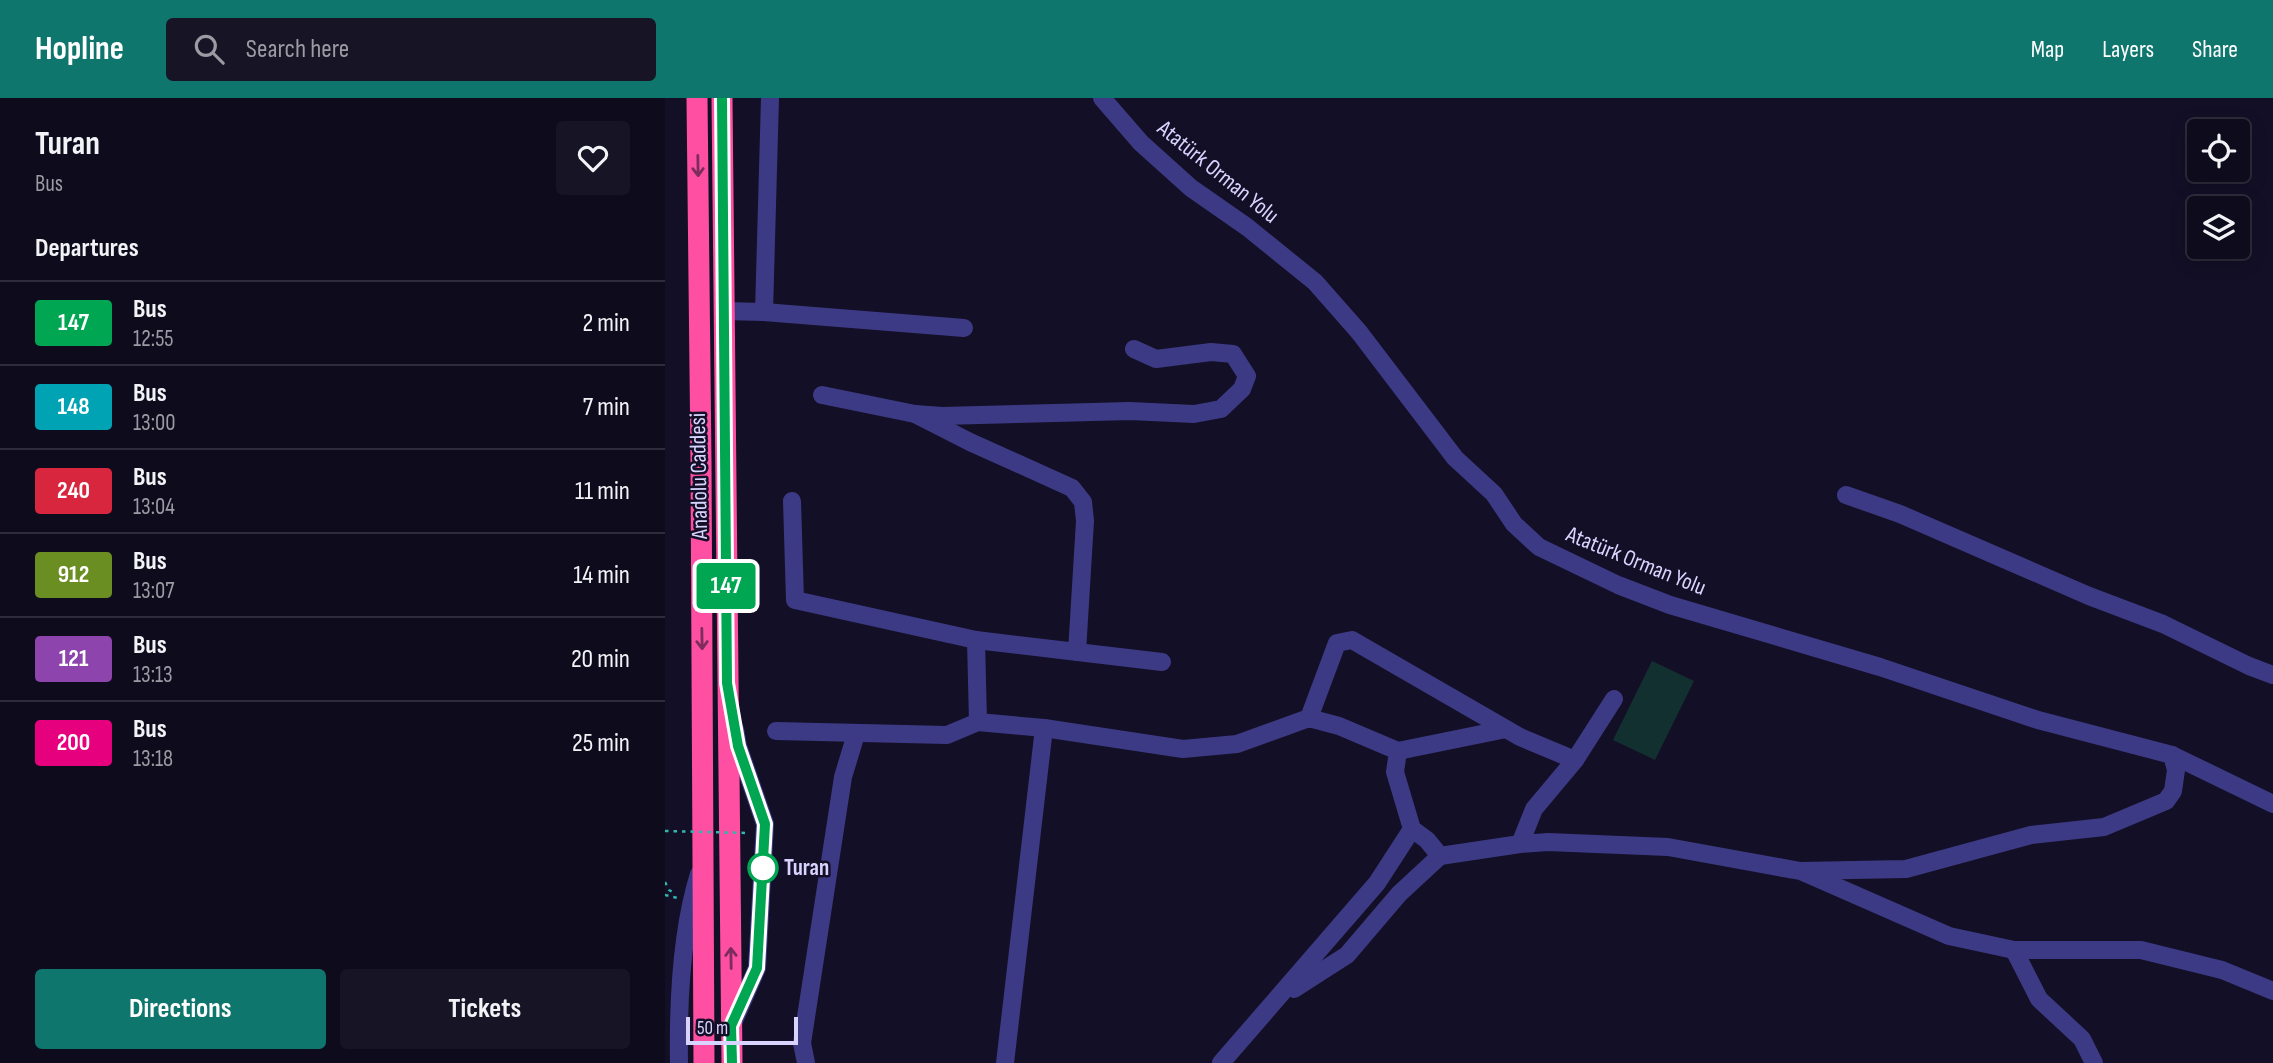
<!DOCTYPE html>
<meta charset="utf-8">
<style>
body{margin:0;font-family:"Sofia Sans Condensed",sans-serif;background:#171425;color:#f1f3f6;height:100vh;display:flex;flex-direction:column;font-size:26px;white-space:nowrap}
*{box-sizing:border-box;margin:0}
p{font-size:23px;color:#9b9ba3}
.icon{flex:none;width:38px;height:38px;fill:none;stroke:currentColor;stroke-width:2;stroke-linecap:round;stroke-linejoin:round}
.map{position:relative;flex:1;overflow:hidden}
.details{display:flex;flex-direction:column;background:#0e0b1c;width:665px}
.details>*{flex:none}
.badge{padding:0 14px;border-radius:5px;font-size:24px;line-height:46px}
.buttons{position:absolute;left:1522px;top:21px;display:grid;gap:14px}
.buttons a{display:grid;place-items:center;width:63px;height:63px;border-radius:7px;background:#0e0b1c;box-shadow:0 4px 18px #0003,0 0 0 2px #2e2b3b;font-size:35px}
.scale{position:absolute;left:21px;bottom:18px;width:112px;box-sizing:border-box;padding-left:7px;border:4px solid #d9d4ff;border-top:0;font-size:19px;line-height:24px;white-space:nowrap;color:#d9d4ff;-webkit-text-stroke:5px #130f26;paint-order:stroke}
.map>.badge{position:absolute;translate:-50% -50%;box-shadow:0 0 0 4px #fff}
h2{padding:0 35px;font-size:26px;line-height:63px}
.round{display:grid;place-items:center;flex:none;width:74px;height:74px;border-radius:7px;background:#171425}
.overview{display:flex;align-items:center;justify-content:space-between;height:119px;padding:0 35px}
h1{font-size:33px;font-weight:700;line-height:52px}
.button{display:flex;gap:14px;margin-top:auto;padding:14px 35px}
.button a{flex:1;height:80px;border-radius:7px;background:#0f766e;color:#fff;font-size:28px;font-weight:700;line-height:80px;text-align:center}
.button a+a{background:#171425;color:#f1f3f6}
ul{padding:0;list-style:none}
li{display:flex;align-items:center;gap:21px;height:84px;padding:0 35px;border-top:2px solid #2e2b3b}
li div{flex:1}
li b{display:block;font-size:26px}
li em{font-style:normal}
li .badge{min-width:77px;font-weight:700;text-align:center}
header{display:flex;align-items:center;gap:42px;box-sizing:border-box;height:98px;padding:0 35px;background:#0f766e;color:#fff}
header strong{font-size:33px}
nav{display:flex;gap:38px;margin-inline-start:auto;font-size:24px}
.search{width:490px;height:63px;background:#171425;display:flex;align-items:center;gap:18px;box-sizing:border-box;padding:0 24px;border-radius:7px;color:#9b9ba3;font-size:26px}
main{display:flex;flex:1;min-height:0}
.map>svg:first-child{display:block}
</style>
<header>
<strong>Hopline</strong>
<div class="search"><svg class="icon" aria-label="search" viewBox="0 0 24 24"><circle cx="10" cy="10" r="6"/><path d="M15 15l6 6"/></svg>Search here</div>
<nav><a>Map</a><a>Layers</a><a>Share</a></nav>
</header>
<main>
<section class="details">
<div class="overview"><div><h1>Turan</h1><p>Bus</p></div><a class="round"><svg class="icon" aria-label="heart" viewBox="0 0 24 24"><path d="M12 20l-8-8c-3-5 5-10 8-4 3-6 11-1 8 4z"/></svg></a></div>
<h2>Departures</h2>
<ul>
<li><span class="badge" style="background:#00a651;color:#fff">147</span><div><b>Bus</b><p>12:55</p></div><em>2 min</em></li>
<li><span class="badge" style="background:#00a3b4;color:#fff">148</span><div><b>Bus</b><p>13:00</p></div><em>7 min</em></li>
<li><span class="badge" style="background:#d7263d;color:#fff">240</span><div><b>Bus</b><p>13:04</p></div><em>11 min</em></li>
<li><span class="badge" style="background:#6b8e23;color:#fff">912</span><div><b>Bus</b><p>13:07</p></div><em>14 min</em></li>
<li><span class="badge" style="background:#8e44ad;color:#fff">121</span><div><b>Bus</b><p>13:13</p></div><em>20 min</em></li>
<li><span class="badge" style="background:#e6007e;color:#fff">200</span><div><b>Bus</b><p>13:18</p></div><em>25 min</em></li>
</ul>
<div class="button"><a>Directions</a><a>Tickets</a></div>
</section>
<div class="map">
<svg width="1608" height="965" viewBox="0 0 1608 965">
<rect width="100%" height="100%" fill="#130f26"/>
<!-- green -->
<polygon fill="#12302f" points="987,563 1029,583 990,662 948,642"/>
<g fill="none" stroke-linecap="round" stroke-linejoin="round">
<!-- path -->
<g stroke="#2fb8b0" stroke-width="2.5" stroke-dasharray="3.5 5" stroke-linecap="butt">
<polyline points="0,784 4,792 11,796"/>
<polyline points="0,797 13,800"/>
</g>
<!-- minor -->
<g stroke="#3d3a85" stroke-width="18">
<polyline points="105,0 99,214 299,230"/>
<polyline points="437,0 476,45 526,90 582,129 650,184 694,234 790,360 829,396 849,426 874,449 953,487 1005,507 1215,569 1373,622 1507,657 1608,706"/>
<polyline points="58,213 99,214"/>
<polyline points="157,297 250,316 305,344 407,390 418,404 420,423 412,554"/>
<polyline points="250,316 277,318 465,313 529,316 556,311 577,291 582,278 568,256 546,254 491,261 469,251"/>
<polyline points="1181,397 1235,416 1424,498 1498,526 1584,568 1608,577"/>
<polyline points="127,403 130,502 311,542 313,624"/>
<polyline points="311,542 497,564"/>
<polyline points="644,620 672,545 687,542 855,639 910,662"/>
<polyline points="111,633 282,637 313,624 379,630 518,651 572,646 644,620 674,628 733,653 730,674 747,731 762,742 775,758 855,746 883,744 1003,749 1135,773 1241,771 1366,737 1439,729 1501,703 1508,693 1511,672 1507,657"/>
<polyline points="733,653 841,631"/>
<polyline points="855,746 869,711 910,662 949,601"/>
<polyline points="1138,774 1284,838 1349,852 1476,852 1557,872 1608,893"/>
<polyline points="1349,852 1374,901 1417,941 1429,965"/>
<polyline points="629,891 682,857 734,796 775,758"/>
<polyline points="68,925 92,870 100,726 73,648 70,631"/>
<path d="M14,965C13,904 16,834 34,776"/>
<polyline points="141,965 137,945 178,679 191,636"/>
<polyline points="340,965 379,630"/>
<polyline points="556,965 712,785 747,731"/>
</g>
<!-- highway -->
<g stroke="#ff4fa3" stroke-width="21">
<polyline points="32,0 36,363 39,965"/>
<polyline points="57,0 67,965"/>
</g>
<!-- path-bridge -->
<polyline stroke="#2fb8b0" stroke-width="2.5" stroke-dasharray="3.5 5" stroke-linecap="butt" points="0,733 85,735"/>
</g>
<!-- one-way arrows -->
<defs><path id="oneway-shaft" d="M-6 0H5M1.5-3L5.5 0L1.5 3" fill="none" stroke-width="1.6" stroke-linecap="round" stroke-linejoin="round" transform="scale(1.75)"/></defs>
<g stroke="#7d2c5e">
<use href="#oneway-shaft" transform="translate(33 68) rotate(89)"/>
<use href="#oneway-shaft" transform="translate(37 541) rotate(89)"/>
<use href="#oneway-shaft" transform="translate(66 860) rotate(-91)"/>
</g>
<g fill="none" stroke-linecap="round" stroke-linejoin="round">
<!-- line casing -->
<g stroke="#fff" stroke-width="16">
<polyline id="line" points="57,0 62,585 73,648 100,726 92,870 66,928 67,965"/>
</g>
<!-- line -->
<use href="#line" stroke="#00a651" stroke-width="10"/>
</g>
<!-- markers -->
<circle fill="#fff" stroke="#00a651" stroke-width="3.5" cx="98" cy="770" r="14"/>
<g text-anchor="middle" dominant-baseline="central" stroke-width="5" stroke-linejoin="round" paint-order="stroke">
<!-- street labels -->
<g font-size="23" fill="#d9d4ff" stroke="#130f26">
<text transform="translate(553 74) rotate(39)">Atatürk Orman Yolu</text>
<text transform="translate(34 378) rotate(-91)">Anadolu Caddesi</text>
<text transform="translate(971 463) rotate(22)">Atatürk Orman Yolu</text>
</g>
<!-- stop labels -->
<g font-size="23" font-weight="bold" fill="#d9d4ff" stroke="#130f26" text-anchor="start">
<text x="119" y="770">Turan</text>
</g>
</g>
</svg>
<div class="buttons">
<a><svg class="icon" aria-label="locate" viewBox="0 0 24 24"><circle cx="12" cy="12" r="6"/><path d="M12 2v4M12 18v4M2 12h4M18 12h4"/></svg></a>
<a><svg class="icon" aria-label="layers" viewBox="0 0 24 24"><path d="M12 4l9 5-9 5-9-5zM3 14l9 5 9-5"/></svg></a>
</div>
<div class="scale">50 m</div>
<b class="badge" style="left:61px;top:488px;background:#00a651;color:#fff">147</b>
</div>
</main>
